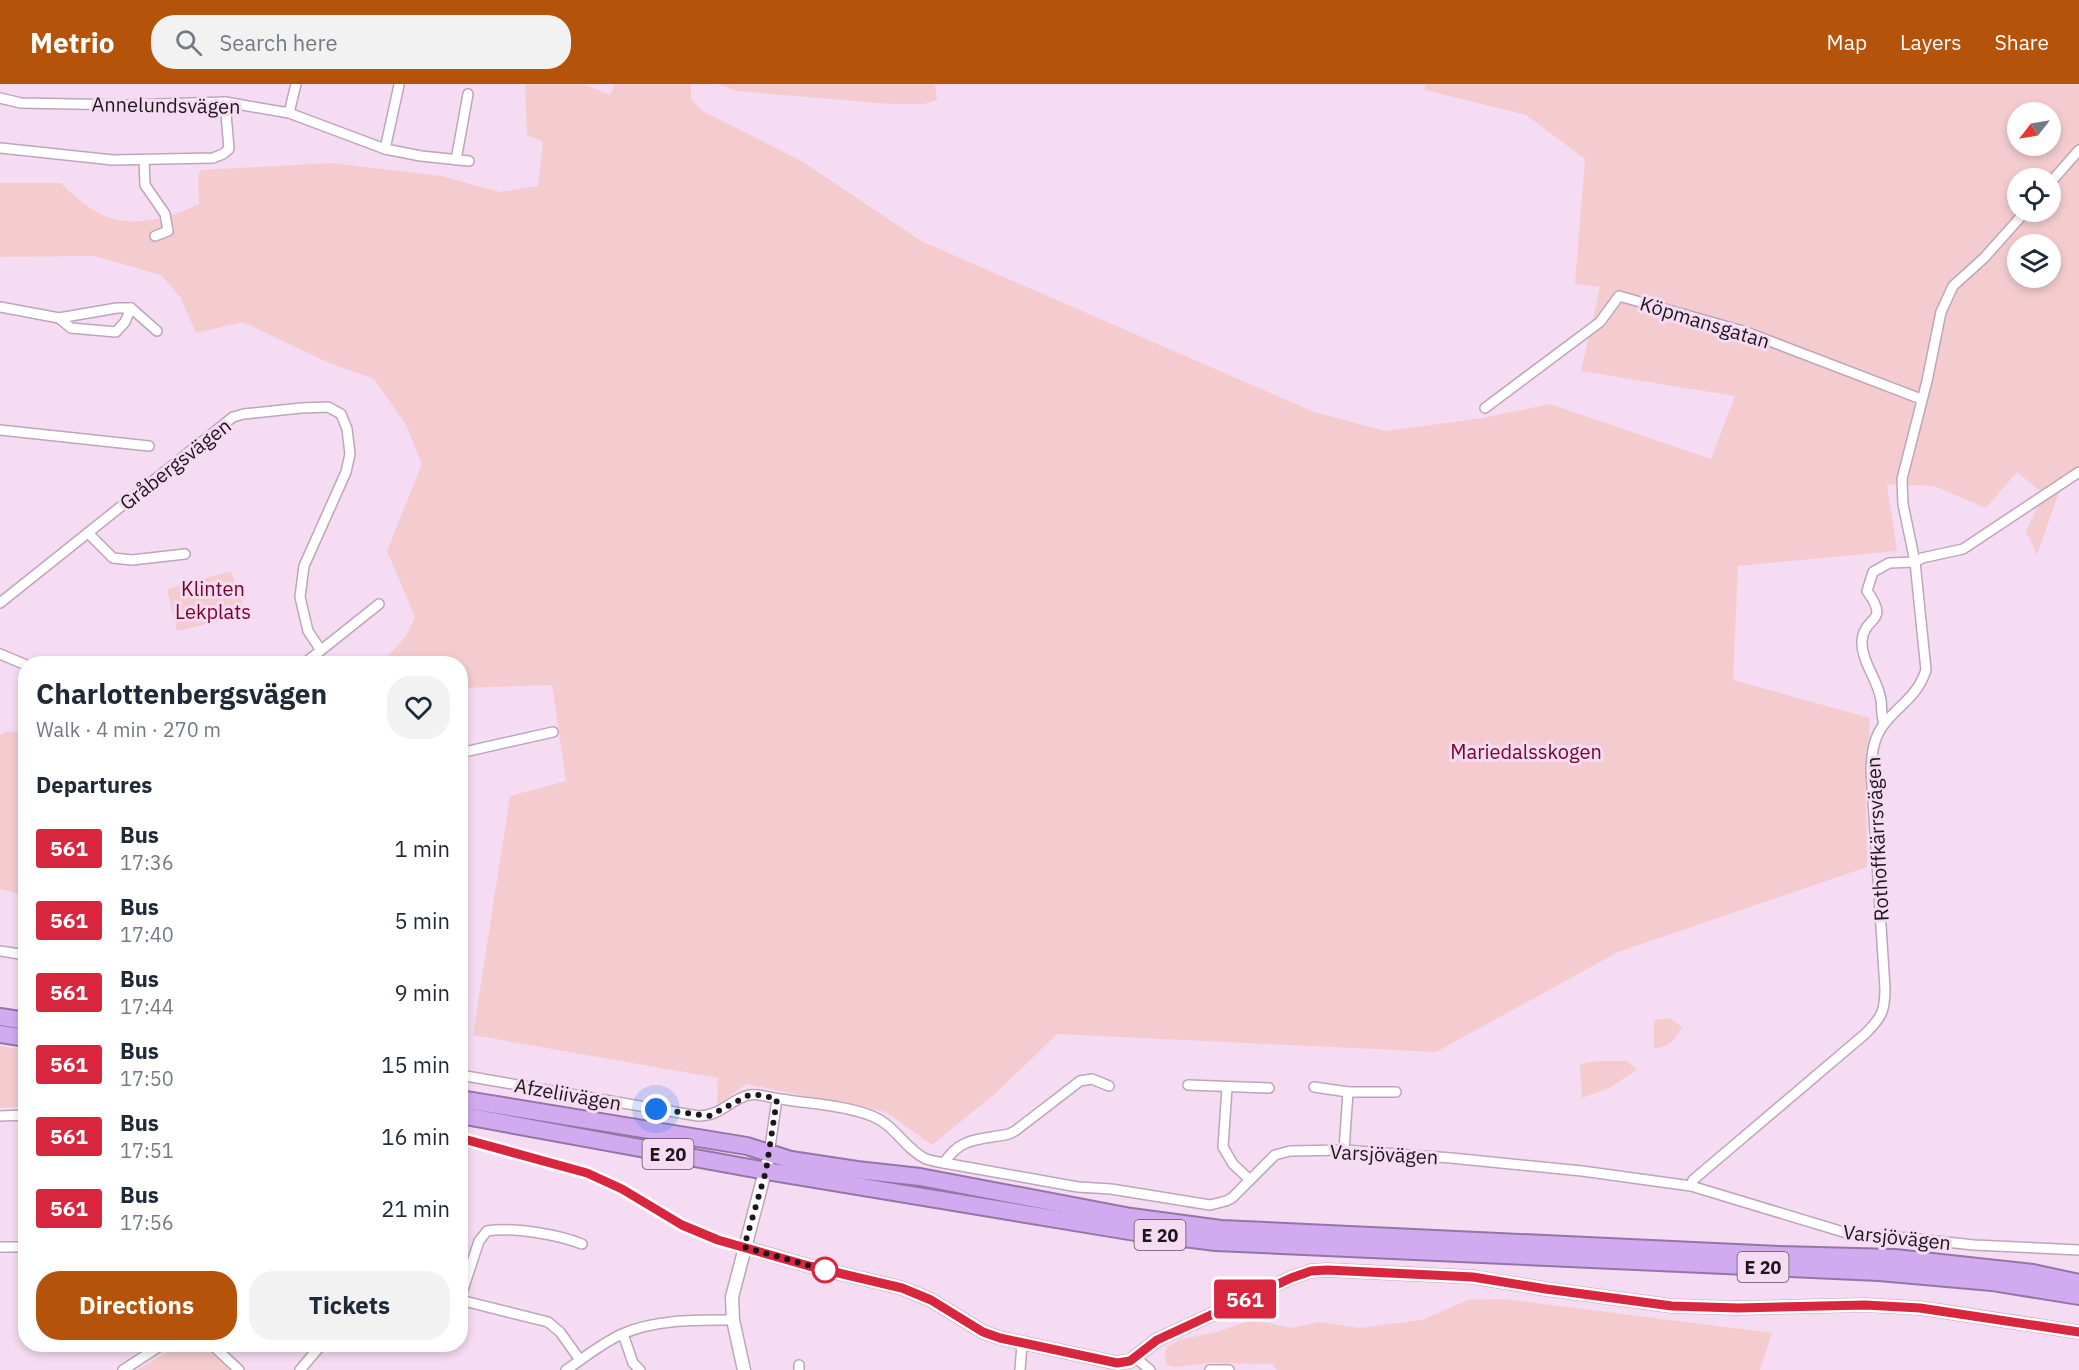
<!DOCTYPE html>
<html lang="en">
<head>
<meta charset="utf-8">
<style>
	body { margin:0; font-family:"IBM Plex Sans",sans-serif; background:#f2f2f3; color:#1f2937; height:100vh; display:flex; flex-direction:column; font-size:22px; white-space:nowrap }
	* { box-sizing:border-box; margin:0 }
	p { font-size:20px; color:#747a83 }
	.icon { flex:none; width:33px; height:33px; fill:none; stroke:currentColor; stroke-width:2; stroke-linecap:round; stroke-linejoin:round }
	.map { position:relative; flex:1; overflow:hidden }
	.sheet { position:absolute; left:18px; top:572px; width:450px; height:696px; display:flex; flex-direction:column; background:#fff; border-radius:24px; box-shadow:0 3px 9px #0003 }
	.sheet>* { flex:none }
	.badge { padding:0 12px; border-radius:4px; font-size:21px; line-height:39px }
	.needle { width:39px; rotate:239deg }
	.tools { position:absolute; left:2007px; top:18px; display:grid; gap:12px }
	.tools a { display:grid; place-items:center; width:54px; height:54px; border-radius:50%; background:#fff; box-shadow:0 3px 9px #0003; font-size:30px }
	.you { position:absolute; width:30px; height:30px; margin:-15px; border:4px solid #fff; border-radius:50%; background:#1a73e8; box-shadow:0 0 0 9px #1a73e833 }
	.map>.badge { position:absolute; translate:-50% -50%; box-shadow:0 0 0 3px #fff }
	h2 { padding:0 18px; font-size:22px; line-height:54px }
	.round { display:grid; place-items:center; flex:none; width:63px; height:63px; border-radius:24px; background:#f2f2f3 }
	.head { display:flex; align-items:center; justify-content:space-between; height:102px; padding:0 18px }
	h1 { font-size:28px; font-weight:800; line-height:45px }
	.cta { display:flex; gap:12px; margin-top:auto; padding:12px 18px }
	.cta a { flex:1; height:69px; border-radius:24px; background:#b45309; color:#fff; font-size:24px; font-weight:800; line-height:69px; text-align:center }
	.cta a+a { background:#f2f2f3; color:#1f2937 }
	ul { padding:0; list-style:none }
	li { display:flex; align-items:center; gap:18px; height:72px; padding:0 18px }
	li div { flex:1 }
	li b { display:block; font-size:22px }
	li em { font-style:normal }
	li .badge { min-width:66px; font-weight:700; text-align:center }
	header { display:flex; align-items:center; gap:36px; box-sizing:border-box; height:84px; padding:0 30px; background:#b45309; color:#fff }
	header strong { font-size:28px }
	nav { display:flex; gap:33px; margin-inline-start:auto; font-size:21px }
	.search { width:420px; height:54px; background:#f2f2f3; display:flex; align-items:center; gap:15px; box-sizing:border-box; padding:0 21px; border-radius:24px; color:#747a83; font-size:22px }
	.map>svg:first-child { display:block }
	.green { fill:#f4cccf; fill-rule:evenodd }
	.lines { fill:none; stroke-linecap:round; stroke-linejoin:round }
	.street-casing { stroke:#bda5ba; stroke-width:12 }
	.secondary-casing { stroke:#bda5ba; stroke-width:15 }
	.highway-casing { stroke:#9376a6; stroke-width:20 }
	.street { stroke:#fff; stroke-width:9 }
	.secondary { stroke:#fff; stroke-width:12 }
	.highway { stroke:#d2aaf0; stroke-width:16 }
	.line-casing { stroke:#fff; stroke-width:14 }
	.line { stroke:#d7263d; stroke-width:9 }
	.walk { stroke:#1e151d; stroke-width:6; stroke-dasharray:0 10.8 }
	.stop-dot { fill:#fff; stroke:#d7263d; stroke-width:3 }
	.labels { text-anchor:middle; dominant-baseline:central; stroke-width:6; stroke-linejoin:round; paint-order:stroke }
	.shield { fill:#f5dcf2; stroke:#5e515d; stroke-width:1.5 }
	.shield-label { font-size:18px; font-weight:bold; fill:#1e151d }
	.street-label { font-size:20px; fill:#1e151d; stroke:#f5dcf2 }
	.park-label { font-size:20px; fill:#780229; stroke:#f5dcf2 }
</style>
</head>
<body>
<header>
<strong>Metrio</strong>
<div class="search"><svg class="icon" aria-label="search" viewBox="0 0 24 24"><circle cx="10" cy="10" r="6"/><path d="M15 15l6 6"/></svg>Search here</div>
<nav><a>Map</a><a>Layers</a><a>Share</a></nav>
</header>
<div class="map">
<svg width="2079" height="1286" viewBox="0 0 2079 1286">
	<rect width="100%" height="100%" fill="#f5dcf2"/>
	<g class="green">
		<path d="M525 0H583L610 11 615 0H691V15L701 26 803 78 921 157 1314 328 1386 347 1483 334 1550 320 1711 375 1735 312 1581 287 1600 203 1575 200 1585 75 1526 31 1425 6V0H2079V394L2059 408 2037 471 2026 447 2044 410 2017 388 1986 424 1934 402 1887 400 1897 467 1738 482 1733 596 1870 634 1866 704 1867 783 1618 868 1436 968 1057 950 996 1009 932 1061 886 1028 746 1000 717 1022 718 994 473 951 510 712 566 697 552 601 461 604 460 579H382L406 552 415 533 387 467 422 380 406 341 374 295 327 278 243 238 196 249 181 214 161 191 94 172 0 173V99H61C72 111 94 129 110 134 138 143 174 133 199 120L198 94 200 86 332 79 441 92 500 108 538 102 543 58 527 51ZM2018 28H2050V62H2018ZM2018 94H2050V128H2018ZM2018 160H2050V194H2018Z"/>
		<path d="M719 0H935L937 16 924 20H891L736 7Z"/>
		<path d="M231 487 246 531 177 547 167 505Z"/>
		<path d="M8 647 25 650V811L0 805V651Z"/>
		<path d="M1670 934 1682 943C1676 956 1669 962 1654 965V936Z"/>
		<path d="M0 962 25 966V1022L0 1024Z"/>
		<path d="M1599 977H1627L1637 986 1609 1004 1582 1014 1580 980Z"/>
		<path d="M1505 1215 1772 1249 1760 1286H1277L1272 1280 1210 1279 1176 1283 1166 1281 1165 1271 1167 1263 1179 1256 1217 1248 1254 1235 1290 1244 1320 1238 1359 1244 1422 1236 1468 1216Z"/>
		<path d="M181 1260H201L230 1286H137Z"/>
	</g>
	<g class="lines">
		<defs>
			<g id="street">
				<path d="M0 14 21 19 125 21 225 18 289 29 385 65 421 72 469 77"/>
				<path d="M289 29 296 0"/>
				<path d="M0 64 113 76 213 74 223 70 229 65 225 18"/>
				<path d="M385 65 399 1"/>
				<path d="M144 76 145 101 165 130 168 147 155 152"/>
				<path d="M456 76 468 10"/>
				<path d="M2050 99 2079 66"/>
				<path d="M0 223 59 234 117 224H131L157 247"/>
				<path d="M59 234 71 244 116 248 125 238 131 224"/>
				<path d="M1485 324 1600 238 1619 212 1746 248 1921 315"/>
				<path d="M0 346 149 362"/>
				<path d="M88 449 113 474 132 476 185 470"/>
				<path d="M0 519 233 333 244 330 301 324 328 323 341 330 347 345 350 370 346 388 304 482 300 513 308 547 320 565"/>
				<path d="M0 570 26 581"/>
				<path d="M305 579 379 520"/>
				<path d="M1884 639C1881 631 1882 624 1881 616 1878 595 1861 578 1862 557 1864 531 1891 540 1867 507L1873 488 1889 479 1915 478 1922 474 1963 465 2079 388"/>
				<path d="M460 669 553 648"/>
				<path d="M0 867 26 871"/>
				<path d="M460 991 698 1032C721 1032 729 1016 749 1011 759 1009 770 1014 781 1015 810 1020 844 1021 872 1032 895 1041 905 1065 926 1075 932 1077 938 1078 944 1079L1078 1103 1111 1105 1210 1121 1226 1117 1232 1114 1275 1071 1290 1067 1344 1066 1451 1074 1582 1087 1691 1102 1850 1150 1908 1154 1974 1161 2079 1166"/>
				<path d="M1188 1001 1269 1004"/>
				<path d="M1314 1003 1348 1008H1396"/>
				<path d="M1227 1004 1223 1063 1233 1080 1250 1096"/>
				<path d="M0 1032 26 1031"/>
				<path d="M460 1054 587 1089 622 1105 682 1141 719 1156 744 1163"/>
				<path d="M1344 1066 1348 1008"/>
				<path d="M769 1070 777 1015"/>
				<path d="M944 1079C961 1052 981 1056 1009 1050L1015 1047 1080 997 1092 995 1109 1002"/>
				<path d="M1691 1102 1693 1096 1865 950C1881 934 1885 928 1885 905L1871 684C1872 668 1874 652 1885 639 1901 619 1917 613 1926 586L1915 478 1903 420 1902 395 1927 297 1941 228 1953 202 1984 174 2025 128"/>
				<path d="M0 1163H26"/>
				<path d="M460 1215 479 1157 487 1147C514 1143 556 1150 582 1160"/>
				<path d="M460 1216 548 1238 560 1248 580 1276"/>
				<path d="M623 1250 633 1279 640 1286"/>
				<path d="M211 1260 239 1286"/>
				<path d="M1136 1274 1150 1286"/>
				<path d="M799 1281V1286"/>
				<path d="M123 1286 163 1260"/>
				<path d="M300 1286 322 1260"/>
				<path d="M566 1286C584 1274 602 1259 622 1250 656 1235 696 1236 733 1236"/>
				<path d="M1020 1286 1022 1260"/>
				<path d="M1210 1286H1229"/>
			</g>
			<g id="secondary">
				<path d="M744 1163 809 1182 902 1204 931 1216 983 1248 1000 1254 1117 1279 1130 1277 1157 1256 1291 1194 1311 1187 1327 1186 1473 1193 1546 1205 1672 1222 1738 1224 1865 1221 1920 1224 2079 1248"/>
				<path d="M744 1286 733 1236 732 1213 767 1080"/>
			</g>
			<g id="highway">
				<path d="M0 933 26 937"/>
				<path d="M0 950 26 954"/>
				<path d="M460 1015 747 1062 791 1076 857 1086 920 1093 1131 1133 1221 1145 1779 1171 1895 1174 2033 1189 2079 1199"/>
				<path d="M460 1031 766 1087 1135 1148 1216 1158 1879 1188 1992 1198 2079 1212"/>
			</g>
		</defs>
		<use href="#street" class="street-casing"/>
		<use href="#secondary" class="secondary-casing"/>
		<use href="#highway" class="highway-casing"/>
		<use href="#street" class="street"/>
		<use href="#secondary" class="secondary"/>
		<use href="#highway" class="highway"/>
	</g>
	<g class="lines">
		<defs>
			<path id="line" d="M460 1054 587 1089 622 1105 682 1141 718 1156 809 1182 902 1204 931 1216 983 1248 1000 1254 1117 1279 1130 1277 1157 1256 1291 1194 1311 1187 1327 1186 1473 1193 1546 1205 1672 1222 1738 1224 1865 1221 1920 1224 2079 1248"/>
		</defs>
		<use href="#line" class="line-casing"/>
		<use href="#line" class="line"/>
		<path class="walk" d="M656 1025 709 1032 749 1011H760L777 1015 766 1087 744 1163 825 1186"/>
	</g>
	<circle class="stop-dot" cx="825" cy="1186" r="12"/>
	<g class="labels">
		<g class="shield">
			<rect x="642.5" y="1055" width="51" height="30" rx="4.5"/>
			<rect x="1134.5" y="1136" width="51" height="30" rx="4.5"/>
			<rect x="1737.5" y="1168" width="51" height="30" rx="4.5"/>
		</g>
		<g class="shield-label">
			<text x="668" y="1070">E 20</text>
			<text x="1160" y="1151">E 20</text>
			<text x="1763" y="1183">E 20</text>
		</g>
		<g class="street-label">
			<text transform="translate(166 21) rotate(1)">Annelundsvägen</text>
			<text transform="translate(1705 238) rotate(17)">Köpmansgatan</text>
			<text transform="translate(175 380) rotate(-38)">Gråbergsvägen</text>
			<text transform="translate(1877 755) rotate(-93)">Rothoffkärrsvägen</text>
			<text transform="translate(568 1010) rotate(10)">Afzeliivägen</text>
			<text transform="translate(1384 1070) rotate(3)">Varsjövägen</text>
			<text transform="translate(1897 1153) rotate(6)">Varsjövägen</text>
		</g>
		<g class="park-label">
			<text x="213" y="504">Klinten<tspan x="213" dy="23">Lekplats</tspan></text>
			<text x="1526" y="667">Mariedalsskogen</text>
		</g>
	</g>
</svg>
<div class="tools">
<a><svg class="needle" viewBox="-14 -14 28 28"><path d="M0-13l5 13h-10z" fill="#e53935"/><path d="M0 13l5-13h-10z" fill="#747a83"/></svg></a>
<a><svg class="icon" aria-label="locate" viewBox="0 0 24 24"><circle cx="12" cy="12" r="6"/><path d="M12 2v4M12 18v4M2 12h4M18 12h4"/></svg></a>
<a><svg class="icon" aria-label="layers" viewBox="0 0 24 24"><path d="M12 4l9 5-9 5-9-5zM3 14l9 5 9-5"/></svg></a>
</div>
<div class="you" style="left:656px;top:1025px"></div>
<b class="badge" style="left:1245px;top:1215px;background:#d7263d;color:#fff">561</b>
<section class="sheet">
<div class="head"><div><h1>Charlottenbergsvägen</h1><p>Walk · 4 min · 270 m</p></div><a class="round"><svg class="icon" aria-label="heart" viewBox="0 0 24 24"><path d="M12 20l-8-8c-3-5 5-10 8-4 3-6 11-1 8 4z"/></svg></a></div>
<h2>Departures</h2>
<ul>
<li><span class="badge" style="background:#d7263d;color:#fff">561</span><div><b>Bus</b><p>17:36</p></div><em>1 min</em></li>
<li><span class="badge" style="background:#d7263d;color:#fff">561</span><div><b>Bus</b><p>17:40</p></div><em>5 min</em></li>
<li><span class="badge" style="background:#d7263d;color:#fff">561</span><div><b>Bus</b><p>17:44</p></div><em>9 min</em></li>
<li><span class="badge" style="background:#d7263d;color:#fff">561</span><div><b>Bus</b><p>17:50</p></div><em>15 min</em></li>
<li><span class="badge" style="background:#d7263d;color:#fff">561</span><div><b>Bus</b><p>17:51</p></div><em>16 min</em></li>
<li><span class="badge" style="background:#d7263d;color:#fff">561</span><div><b>Bus</b><p>17:56</p></div><em>21 min</em></li>
</ul>
<div class="cta"><a>Directions</a><a>Tickets</a></div>
</section>
</div>
</body>
</html>
